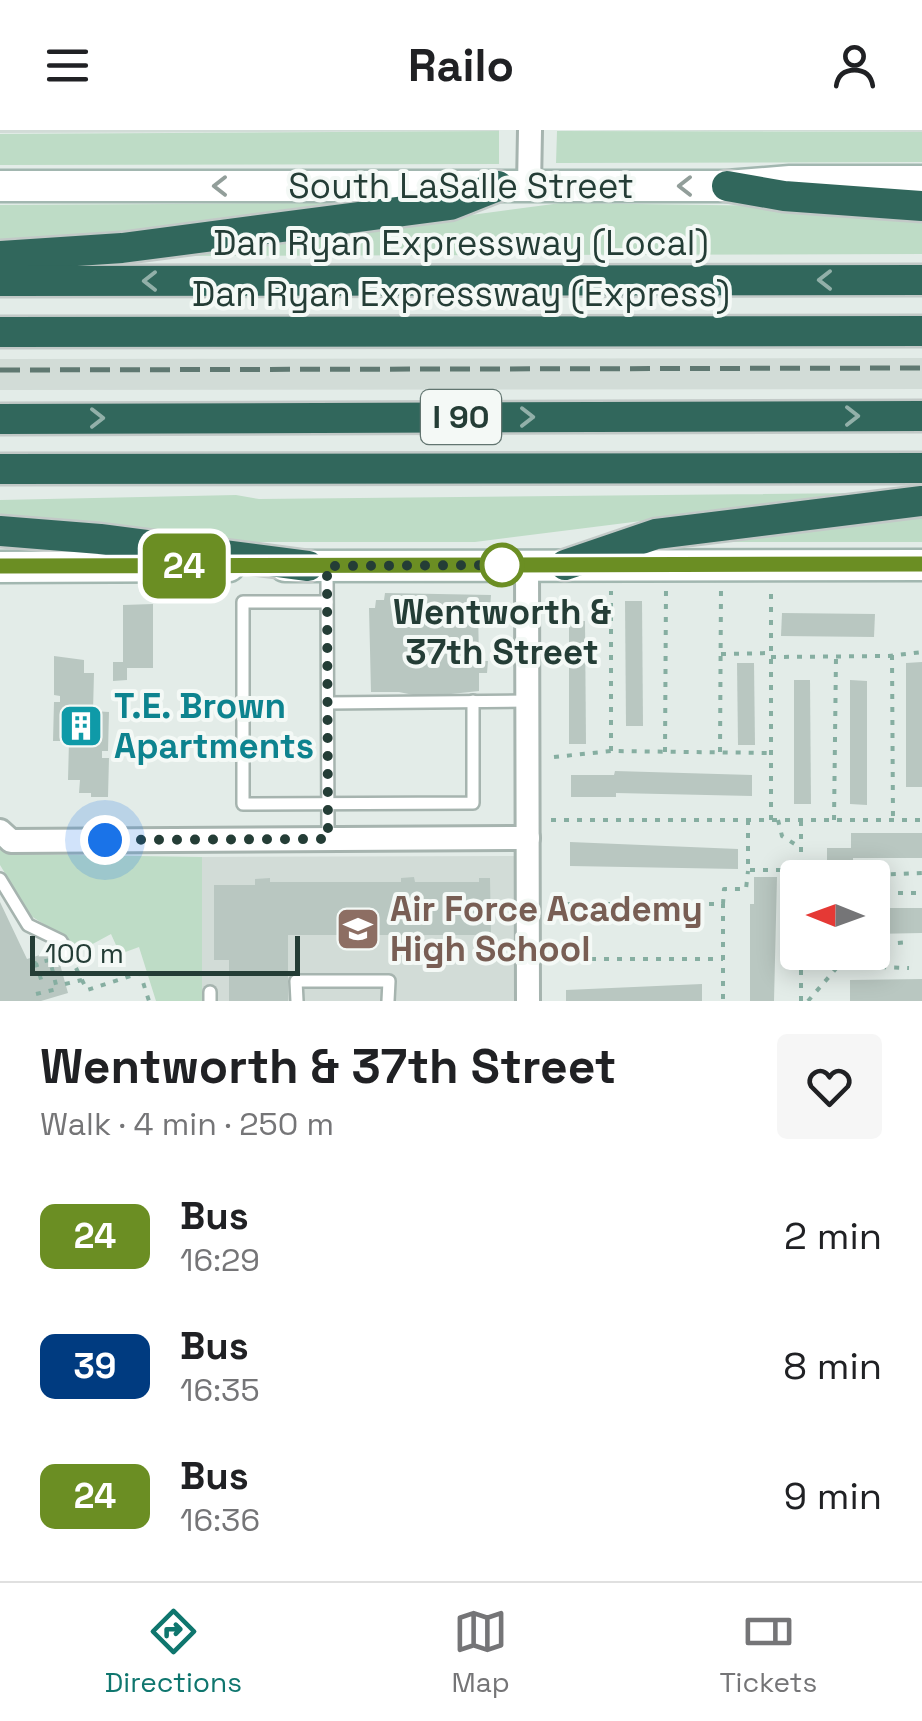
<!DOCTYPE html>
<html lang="en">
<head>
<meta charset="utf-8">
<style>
	body { margin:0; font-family:"Space Grotesk",sans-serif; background:#f6f6f6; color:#202124; height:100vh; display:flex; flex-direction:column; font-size:38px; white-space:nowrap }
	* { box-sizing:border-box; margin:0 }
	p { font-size:32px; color:#757577 }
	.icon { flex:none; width:55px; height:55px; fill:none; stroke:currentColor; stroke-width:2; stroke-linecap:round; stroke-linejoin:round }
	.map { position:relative; height:871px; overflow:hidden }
	.details { display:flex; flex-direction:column; background:#fff; flex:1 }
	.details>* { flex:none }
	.badge { padding:0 20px; border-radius:15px; font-size:35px; line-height:65px }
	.needle { width:65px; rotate:271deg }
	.buttons { position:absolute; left:780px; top:730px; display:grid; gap:20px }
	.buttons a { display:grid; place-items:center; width:110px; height:110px; border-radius:10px; background:#fff; box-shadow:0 5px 25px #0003; font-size:50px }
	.scale { position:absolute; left:30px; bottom:25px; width:270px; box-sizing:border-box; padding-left:10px; border:5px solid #243d36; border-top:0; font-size:28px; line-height:35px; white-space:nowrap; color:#243d36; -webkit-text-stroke:8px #f4f9f6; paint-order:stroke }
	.you { position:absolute; width:50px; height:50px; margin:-25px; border:8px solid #fff; border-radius:50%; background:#1a73e8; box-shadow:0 0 0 15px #1a73e833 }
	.map>.badge { position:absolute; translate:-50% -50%; box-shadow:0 0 0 5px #fff }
	.round { display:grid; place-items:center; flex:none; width:105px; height:105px; border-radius:10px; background:#f6f6f6 }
	.summary { display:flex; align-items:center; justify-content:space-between; height:170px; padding:0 40px }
	h1 { font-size:48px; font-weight:700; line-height:75px }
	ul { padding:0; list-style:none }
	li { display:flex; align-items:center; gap:30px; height:130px; padding:0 40px }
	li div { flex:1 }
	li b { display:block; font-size:38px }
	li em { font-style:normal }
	li .badge { min-width:110px; font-weight:700; text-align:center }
	header { display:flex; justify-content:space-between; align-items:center; height:130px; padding:0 40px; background:#fff; font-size:45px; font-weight:700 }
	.tab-bar { display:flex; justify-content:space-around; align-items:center; height:140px; border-top:2px solid #e0e0e0; background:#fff; font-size:28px; color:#757577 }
	.tab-bar a { display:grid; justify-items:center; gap:5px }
	.tab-bar .current { color:#0f766e }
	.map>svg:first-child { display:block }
	.built { fill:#d2dcd7 }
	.green { fill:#bedcc6 }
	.building { fill:#b9c7c1 }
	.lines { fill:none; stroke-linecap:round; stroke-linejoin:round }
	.service-casing { stroke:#a6b4af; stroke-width:16 }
	.minor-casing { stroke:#a6b4af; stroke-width:28 }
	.secondary-casing { stroke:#a2b7b0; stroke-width:35 }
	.motorway-casing { stroke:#c2c9c7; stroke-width:35 }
	.path { stroke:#86aea1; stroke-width:4; stroke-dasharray:5 8; stroke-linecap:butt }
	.service { stroke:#fff; stroke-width:11 }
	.minor { stroke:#fff; stroke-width:22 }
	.secondary { stroke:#fff; stroke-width:30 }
	.motorway { stroke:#31675c; stroke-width:30 }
	.rail { stroke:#5f7871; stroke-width:5; stroke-dasharray:20 10; stroke-linecap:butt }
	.oneway { stroke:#929e9a }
	.oneway2 { stroke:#92b0a9 }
	.line-casing { stroke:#fff; stroke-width:22 }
	.line { stroke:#6b8e23; stroke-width:15 }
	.walk { stroke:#243d36; stroke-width:10; stroke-dasharray:0 18 }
	.stop-dot { fill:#fff; stroke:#6b8e23; stroke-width:5 }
	.labels { text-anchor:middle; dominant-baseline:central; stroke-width:8; stroke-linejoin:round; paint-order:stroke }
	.shield { fill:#f4f9f6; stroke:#627570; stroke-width:2.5 }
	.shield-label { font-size:32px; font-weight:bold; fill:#243d36 }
	.street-label { font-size:35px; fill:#243d36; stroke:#f4f9f6 }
	.stop-label { font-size:35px; font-weight:bold; fill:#243d36; stroke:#f4f9f6 }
	.culture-label { font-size:35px; font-weight:bold; fill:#0d838f; stroke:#f4f9f6; text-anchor:start }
	.education-label { font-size:35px; font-weight:bold; fill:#785e54; stroke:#f4f9f6; text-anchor:start }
</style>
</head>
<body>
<header><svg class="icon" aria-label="menu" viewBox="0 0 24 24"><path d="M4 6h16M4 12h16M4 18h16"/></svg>Railo<svg class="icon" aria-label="person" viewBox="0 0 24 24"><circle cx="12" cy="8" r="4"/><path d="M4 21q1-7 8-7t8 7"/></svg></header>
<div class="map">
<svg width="922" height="871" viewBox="0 0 922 871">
	<rect width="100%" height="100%" fill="#e3ece8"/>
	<g class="built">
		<path d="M0 0H499V1L0 3Z"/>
		<path d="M557 0H922V2Z"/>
		<path d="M922 228V259L0 260V229Z"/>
		<path d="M514 726V871H202V727Z"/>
	</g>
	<g class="green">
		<path d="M499 1V34L0 35V4Z"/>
		<path d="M557 1 922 2V32L556 33Z"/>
		<path d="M357 73 120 107 0 113V75Z"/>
		<path d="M561 73 780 76 922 89V124L166 126Z"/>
		<path d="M864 363 475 412H251L0 392V370L236 365 259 369Z"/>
		<path d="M922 381V412H691Z"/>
		<path d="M0 720 10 724 202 727V871H156L139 817 120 824 111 804 76 823 67 809 31 786 0 735Z"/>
	</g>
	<g class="building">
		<path d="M385 463 491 465 490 479H478L479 531H488L487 543H479V561L423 567 399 562H371L369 478H375L376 470H384Z"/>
		<path d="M625 471H642L643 596H626Z"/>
		<path d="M153 474V538H127V550L113 551V532H123V475Z"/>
		<path d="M782 483 875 484 874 507 781 506Z"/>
		<path d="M569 491H585L586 614H569Z"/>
		<path d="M54 526 84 530V543H94L93 581 109 582 108 621H102V628H109L108 667H91V663H79L80 650H68L69 611H53L54 572H60V566L54 565Z"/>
		<path d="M922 532V657H906V533Z"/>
		<path d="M737 533H754L755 615H738Z"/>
		<path d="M794 550H810L811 674H794Z"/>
		<path d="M850 550 867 551V675L850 674Z"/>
		<path d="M615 641 752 645V666L616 663V667H571V645H614Z"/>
		<path d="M851 703H922V728H853V748H827V718H851Z"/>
		<path d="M570 712 738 719V739L570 736Z"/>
		<path d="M414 747 415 752H479V748H490L491 805H288V871H229V830H214V755H255V749L270 748V752H401V748Z"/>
		<path d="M754 747H777L774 871H750V774H754Z"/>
		<path d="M0 772 27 829 56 820 68 863 41 871H0Z"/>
		<path d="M872 778H922V803L872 804Z"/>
		<path d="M922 849V871H850V850Z"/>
		<path d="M702 854V871H566V860Z"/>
	</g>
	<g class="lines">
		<defs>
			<g id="service">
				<path d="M327 440 328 709"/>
				<path d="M327 472H243V674L473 673V571"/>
				<path d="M328 573 527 571"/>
				<path d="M0 749 28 795 61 811 70 826"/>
				<path d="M210 862V871"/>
				<path d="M297 871 296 851H389L388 871"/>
			</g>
			<g id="minor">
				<path d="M529 56 530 0"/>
				<path d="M527 435 528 871"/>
				<path d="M0 701 11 711 528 708"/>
			</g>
			<g id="secondary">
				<path d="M0 56H727L790 51H922"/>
				<path d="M285 436 922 435"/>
				<path d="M0 437 229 436"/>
			</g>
			<g id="motorway">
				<path d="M727 56 784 66 922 76"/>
				<path d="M0 126 122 118 450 75 498 56"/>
				<path d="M0 151 922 150"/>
				<path d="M0 202 922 201"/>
				<path d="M0 289 922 286"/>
				<path d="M0 339 922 338"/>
				<path d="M0 401 100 409 308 436"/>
				<path d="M565 435 656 404 922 371"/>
			</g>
		</defs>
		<use href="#service" class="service-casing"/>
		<use href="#minor" class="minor-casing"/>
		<use href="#secondary" class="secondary-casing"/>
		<use href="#motorway" class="motorway-casing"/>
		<g class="path">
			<path d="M721 524 771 523"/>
			<path d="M892 525 893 690"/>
			<path d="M771 527 889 526 922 522"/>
			<path d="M611 621V461"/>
			<path d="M665 622 666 459"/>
			<path d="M720 622 721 459"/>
			<path d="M554 627 611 621 771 623"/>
			<path d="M551 690H922"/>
			<path d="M748 690V740H801"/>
			<path d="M771 690V460"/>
			<path d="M778 690 782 706 801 718"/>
			<path d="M834 690 836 527"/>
			<path d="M801 748V690"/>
			<path d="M867 748 868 745 922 743"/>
			<path d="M872 763H922"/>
			<path d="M553 774H723V871"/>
			<path d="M723 774 724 759H746L748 741"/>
			<path d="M872 815 910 812"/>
			<path d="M801 825 847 826 852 822"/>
			<path d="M847 826 855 836 909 838"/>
			<path d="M552 829H723"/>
			<path d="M76 838 87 860 140 843 149 871"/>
			<path d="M65 854 82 850"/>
			<path d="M36 864 57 859 50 830 36 833 43 856"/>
			<path d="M801 871V822"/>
			<path d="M808 871 847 826 843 822"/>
		</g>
		<use href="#service" class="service"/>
		<use href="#minor" class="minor"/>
		<use href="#secondary" class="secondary"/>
		<use href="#motorway" class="motorway"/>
		<path class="rail" d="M0 240 922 238"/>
	</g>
	<defs><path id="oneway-chevron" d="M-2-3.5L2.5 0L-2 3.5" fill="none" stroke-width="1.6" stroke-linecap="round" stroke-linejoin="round" transform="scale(2.5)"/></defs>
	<g class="oneway">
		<use href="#oneway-chevron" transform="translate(220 56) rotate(-180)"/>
		<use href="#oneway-chevron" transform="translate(685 56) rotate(180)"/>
	</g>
	<g class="oneway2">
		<use href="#oneway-chevron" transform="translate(825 150) rotate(180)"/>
		<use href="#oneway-chevron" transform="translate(150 151) rotate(180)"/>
		<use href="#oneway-chevron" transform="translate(852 286)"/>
		<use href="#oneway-chevron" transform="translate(527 287)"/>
		<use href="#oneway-chevron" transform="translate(97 288)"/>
	</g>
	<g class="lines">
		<defs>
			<path id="line" d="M0 436 922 434"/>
		</defs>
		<use href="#line" class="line-casing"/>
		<use href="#line" class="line"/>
		<path class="walk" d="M105 710 328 709 327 436 505 435H502"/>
	</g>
	<defs>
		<symbol id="building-square" viewBox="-11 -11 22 22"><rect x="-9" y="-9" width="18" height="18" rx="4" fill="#0f9aa8" stroke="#f4f9f6"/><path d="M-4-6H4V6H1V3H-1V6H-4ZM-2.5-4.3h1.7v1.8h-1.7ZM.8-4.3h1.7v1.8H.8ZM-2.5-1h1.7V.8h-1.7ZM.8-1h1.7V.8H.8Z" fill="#fff"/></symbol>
		<symbol id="school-square" viewBox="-11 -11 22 22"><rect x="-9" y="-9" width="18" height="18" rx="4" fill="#8d6e63" stroke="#f4f9f6"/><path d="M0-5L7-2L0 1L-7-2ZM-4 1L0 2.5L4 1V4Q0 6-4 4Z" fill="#fff"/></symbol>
	</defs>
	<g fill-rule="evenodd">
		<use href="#building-square" x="56" y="571" width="50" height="50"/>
		<use href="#school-square" x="333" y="774" width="50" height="50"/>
	</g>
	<circle class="stop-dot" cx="502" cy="435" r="20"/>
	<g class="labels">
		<rect class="shield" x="421" y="260" width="80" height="54" rx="8"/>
		<g class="shield-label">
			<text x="461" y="287">I 90</text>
		</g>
		<g class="street-label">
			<text x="461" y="56">South LaSalle Street</text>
			<text x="461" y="113">Dan Ryan Expressway (Local)</text>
			<text x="461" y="164">Dan Ryan Expressway (Express)</text>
		</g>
		<g class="stop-label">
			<text x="502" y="482">Wentworth &amp;<tspan x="502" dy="40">37th Street</tspan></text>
		</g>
		<g class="culture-label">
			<text x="114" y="576">T.E. Brown<tspan x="114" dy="40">Apartments</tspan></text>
		</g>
		<g class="education-label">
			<text x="390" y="779">Air Force Academy<tspan x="390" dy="40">High School</tspan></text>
		</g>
	</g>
</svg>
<div class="buttons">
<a><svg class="needle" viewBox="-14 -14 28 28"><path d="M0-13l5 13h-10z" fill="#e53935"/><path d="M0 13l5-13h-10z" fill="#757577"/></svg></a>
</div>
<div class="scale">100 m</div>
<div class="you" style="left:105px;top:710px"></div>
<b class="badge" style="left:184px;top:436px;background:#6b8e23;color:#fff">24</b>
</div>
<section class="details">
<div class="summary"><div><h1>Wentworth &amp; 37th Street</h1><p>Walk · 4 min · 250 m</p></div><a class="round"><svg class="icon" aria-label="heart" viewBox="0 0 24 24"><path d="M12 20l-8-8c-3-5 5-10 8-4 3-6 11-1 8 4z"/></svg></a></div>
<ul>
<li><span class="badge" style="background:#6b8e23;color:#fff">24</span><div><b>Bus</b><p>16:29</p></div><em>2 min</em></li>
<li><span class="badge" style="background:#003b80;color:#fff">39</span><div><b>Bus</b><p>16:35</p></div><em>8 min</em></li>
<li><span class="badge" style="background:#6b8e23;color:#fff">24</span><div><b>Bus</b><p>16:36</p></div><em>9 min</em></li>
</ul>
</section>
<nav class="tab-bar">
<a class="current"><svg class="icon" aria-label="directions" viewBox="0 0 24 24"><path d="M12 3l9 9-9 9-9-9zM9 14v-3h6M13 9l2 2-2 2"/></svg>Directions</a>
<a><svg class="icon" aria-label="map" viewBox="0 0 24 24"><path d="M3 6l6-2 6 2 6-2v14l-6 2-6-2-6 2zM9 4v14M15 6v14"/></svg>Map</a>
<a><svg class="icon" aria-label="tickets" viewBox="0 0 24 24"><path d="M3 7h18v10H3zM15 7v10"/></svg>Tickets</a>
</nav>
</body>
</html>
